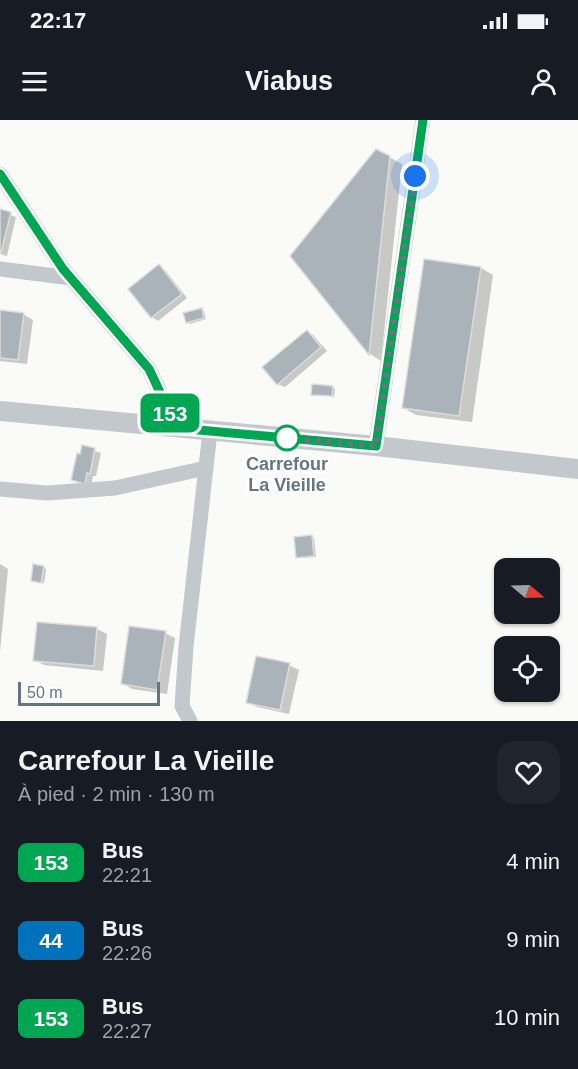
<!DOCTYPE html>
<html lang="fr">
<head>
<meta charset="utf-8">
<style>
	body { margin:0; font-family:Helvetica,sans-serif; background:#20242c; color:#f1f3f6; height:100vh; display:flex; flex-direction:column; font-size:22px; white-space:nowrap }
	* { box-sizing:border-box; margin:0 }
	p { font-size:20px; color:#9ea1a6 }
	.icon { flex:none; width:33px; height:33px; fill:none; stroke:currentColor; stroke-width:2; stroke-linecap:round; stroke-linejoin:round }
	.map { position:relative; height:601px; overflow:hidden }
	.side { display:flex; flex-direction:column; background:#171b24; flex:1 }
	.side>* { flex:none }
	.badge { padding:0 12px; border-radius:9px; font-size:21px; line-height:39px }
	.needle { width:39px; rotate:109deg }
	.controls { position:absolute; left:494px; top:438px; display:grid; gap:12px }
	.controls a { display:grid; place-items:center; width:66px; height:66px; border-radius:12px; background:#171b24; box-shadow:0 2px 4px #0004; font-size:30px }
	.scale { position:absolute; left:18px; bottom:15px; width:142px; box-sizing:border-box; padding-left:6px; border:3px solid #657683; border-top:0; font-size:16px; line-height:21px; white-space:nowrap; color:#657683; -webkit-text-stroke:4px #fff; paint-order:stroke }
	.you { position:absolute; width:30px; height:30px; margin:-15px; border:4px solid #fff; border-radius:50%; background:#1a73e8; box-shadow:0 0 0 9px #1a73e833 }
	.map>.badge { position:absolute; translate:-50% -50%; box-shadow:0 0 0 3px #fff }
	.round { display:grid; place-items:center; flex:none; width:63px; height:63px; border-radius:18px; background:#20242c }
	.summary { display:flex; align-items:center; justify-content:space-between; height:102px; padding:0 18px }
	h1 { font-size:28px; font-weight:800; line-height:45px }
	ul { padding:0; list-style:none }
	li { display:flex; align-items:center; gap:18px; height:78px; padding:0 18px }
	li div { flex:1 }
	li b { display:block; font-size:22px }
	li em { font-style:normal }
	li .badge { min-width:66px; font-weight:700; text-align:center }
	.status { display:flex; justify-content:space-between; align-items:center; height:42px; padding:0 30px; background:#171b24; direction:ltr }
	.status svg { height:16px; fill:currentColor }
	header { display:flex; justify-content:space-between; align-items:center; height:78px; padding:0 18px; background:#171b24; font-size:27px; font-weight:800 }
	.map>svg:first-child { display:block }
	.shadow { fill:#0003 }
	.building { fill:#aab3b9; stroke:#dcdcda; stroke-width:1.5 }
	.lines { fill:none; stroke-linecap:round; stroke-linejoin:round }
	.minor { stroke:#c3c8cc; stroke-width:15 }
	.tertiary { stroke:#c3c8cc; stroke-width:20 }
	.line-casing { stroke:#fff; stroke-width:14 }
	.line { stroke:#00a651; stroke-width:9 }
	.walk { stroke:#657683; stroke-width:6; stroke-dasharray:0 10.8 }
	.stop-dot { fill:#fff; stroke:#00a651; stroke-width:3 }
	.labels { text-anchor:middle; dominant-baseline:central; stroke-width:6; stroke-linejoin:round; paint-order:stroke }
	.stop-label { font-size:18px; font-weight:bold; fill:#657683; stroke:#fff }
</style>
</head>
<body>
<div class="status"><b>22:17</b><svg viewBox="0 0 49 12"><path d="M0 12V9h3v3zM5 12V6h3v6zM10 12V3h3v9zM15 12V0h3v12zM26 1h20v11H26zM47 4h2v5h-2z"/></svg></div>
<header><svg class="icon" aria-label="menu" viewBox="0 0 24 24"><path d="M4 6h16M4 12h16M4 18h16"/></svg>Viabus<svg class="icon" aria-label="person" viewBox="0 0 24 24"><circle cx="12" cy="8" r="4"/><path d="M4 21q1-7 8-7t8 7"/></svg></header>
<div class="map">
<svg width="578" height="601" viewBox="0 0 578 601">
	<rect width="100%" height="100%" fill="#fafaf8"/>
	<g class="shadow">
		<path d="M389 37 402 44 381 241 370 234 292 136Z"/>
		<path d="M0 91 16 97 7 136 0 134Z"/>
		<path d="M159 146 165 150 187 178 158 201 152 197Z"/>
		<path d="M481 148 493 155 472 302 416 295 404 288Z"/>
		<path d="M201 189 204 191 206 199 190 204 187 202Z"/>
		<path d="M0 192 23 194 33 200 27 244 0 241Z"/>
		<path d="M307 211 313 215 327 231 285 267 278 264Z"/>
		<path d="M332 267 335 269 334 277 313 274Z"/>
		<path d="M83 327 101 333 96 356H93L91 366 72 360Z"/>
		<path d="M312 417 314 418 316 437 300 438 297 437Z"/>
		<path d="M0 444 8 449 0 532Z"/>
		<path d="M43 447 46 449 44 463 33 461Z"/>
		<path d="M38 503 97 509 107 514 103 551 44 545 35 540Z"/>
		<path d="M165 513 175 518 167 574 132 569 122 563Z"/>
		<path d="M289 545 299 550 289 594 257 587 248 582Z"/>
	</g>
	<g class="building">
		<path d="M376 29 390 36 369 235 290 136Z"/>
		<path d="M0 89 11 92 1 133H0Z"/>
		<path d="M424 139 481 147 459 296 402 288Z"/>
		<path d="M159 144 182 174 151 198 128 169Z"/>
		<path d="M202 188 204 198 186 203 183 193Z"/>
		<path d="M0 190 24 193 18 240 0 238Z"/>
		<path d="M307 210 321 227 277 265 262 247Z"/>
		<path d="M312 264 333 266 332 276 311 275Z"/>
		<path d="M82 325 95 328 90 354 87 353 85 364 71 360 77 333 80 334Z"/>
		<path d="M312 415 314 436 296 438 294 417Z"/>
		<path d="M33 444 44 446 41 463 31 461Z"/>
		<path d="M37 502 97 507 94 546 33 541Z"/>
		<path d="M129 506 166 511 157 570 121 564Z"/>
		<path d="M256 536 290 543 280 590 246 583Z"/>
	</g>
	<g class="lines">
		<g class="minor">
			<path d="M0 54 63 149 149 249 177 307"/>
			<path d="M0 149 71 158"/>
			<path d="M376 326 423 0"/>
			<path d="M0 369 47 373 115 368 206 348"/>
			<path d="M190 601 182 586 186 527 210 311"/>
		</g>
		<path class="tertiary" d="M0 291 376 326 578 349"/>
	</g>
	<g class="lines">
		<defs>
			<path id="line" d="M0 54 63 149 149 249 177 308 376 326 423 0"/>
		</defs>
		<use href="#line" class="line-casing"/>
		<use href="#line" class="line"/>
		<path class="walk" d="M287 318H281L376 326 415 56"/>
	</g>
	<circle class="stop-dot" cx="287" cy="318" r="12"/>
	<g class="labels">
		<g class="stop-label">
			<text x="287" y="344">Carrefour<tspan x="287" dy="21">La Vieille</tspan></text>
		</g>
	</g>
</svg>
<div class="controls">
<a><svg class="needle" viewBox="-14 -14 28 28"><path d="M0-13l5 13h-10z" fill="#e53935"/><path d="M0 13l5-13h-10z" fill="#9ea1a6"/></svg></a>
<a><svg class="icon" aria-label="locate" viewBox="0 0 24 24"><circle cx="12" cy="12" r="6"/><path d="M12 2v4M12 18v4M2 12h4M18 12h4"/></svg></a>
</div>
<div class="scale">50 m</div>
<div class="you" style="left:415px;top:56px"></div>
<b class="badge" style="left:170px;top:293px;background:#00a651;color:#fff">153</b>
</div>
<section class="side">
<div class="summary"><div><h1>Carrefour La Vieille</h1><p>À pied · 2 min · 130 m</p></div><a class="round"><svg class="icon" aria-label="heart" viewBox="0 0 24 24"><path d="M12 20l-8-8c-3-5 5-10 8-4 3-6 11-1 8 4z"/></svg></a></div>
<ul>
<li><span class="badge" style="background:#00a651;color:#fff">153</span><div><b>Bus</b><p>22:21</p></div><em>4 min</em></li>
<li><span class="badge" style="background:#0072bc;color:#fff">44</span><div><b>Bus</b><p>22:26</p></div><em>9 min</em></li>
<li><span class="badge" style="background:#00a651;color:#fff">153</span><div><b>Bus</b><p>22:27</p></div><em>10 min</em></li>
</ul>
</section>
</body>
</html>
